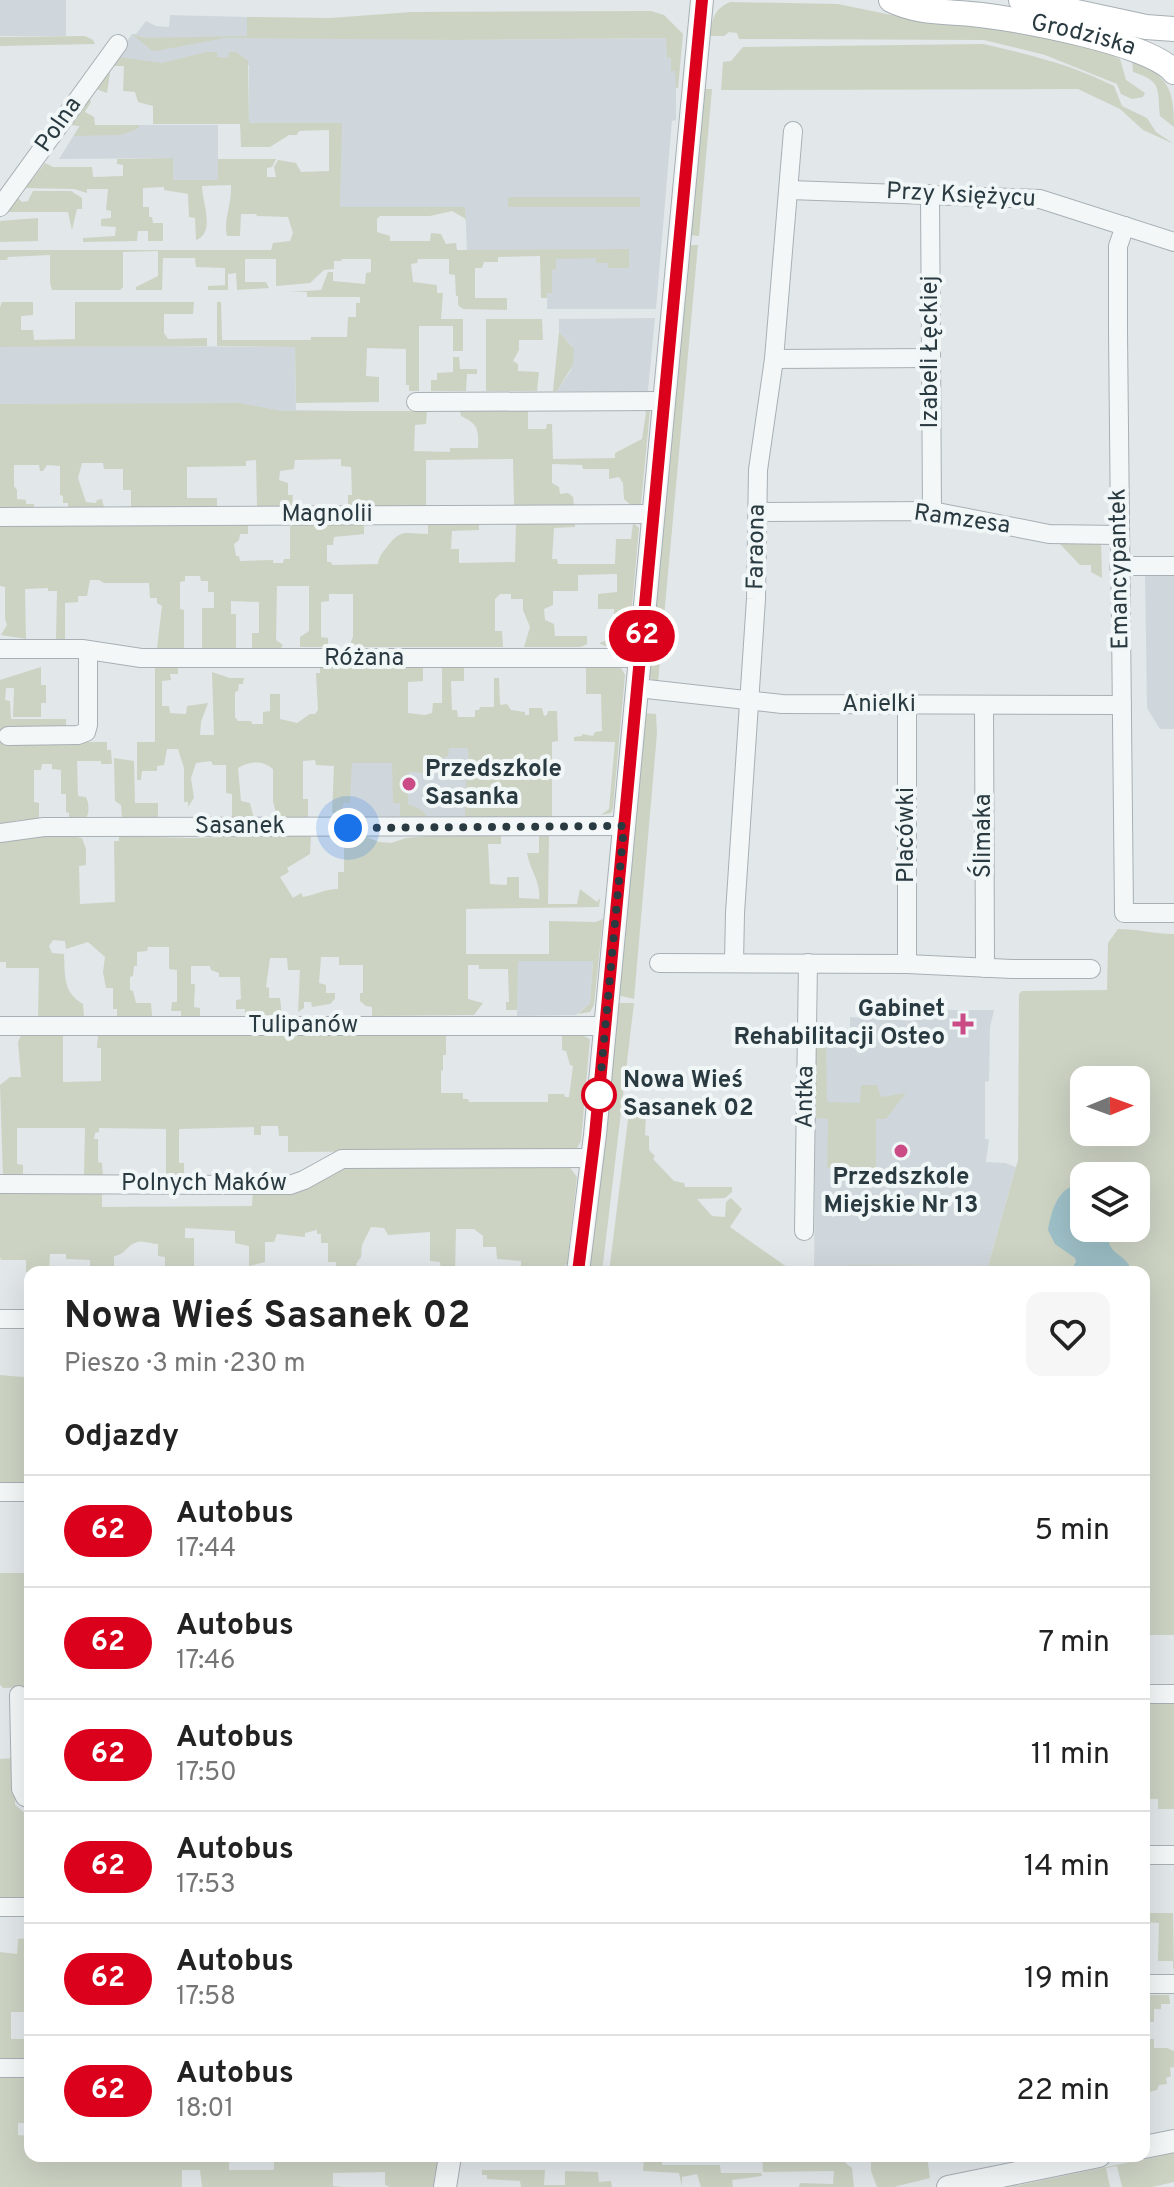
<!DOCTYPE html>
<html lang="pl">
<head>
<meta charset="utf-8">
<style>
	body { margin:0; font-family:Overpass,sans-serif; background:#f6f6f6; color:#222; height:100vh; display:flex; flex-direction:column; font-size:30px; white-space:nowrap }
	* { box-sizing:border-box; margin:0 }
	p { font-size:26px; color:#767676 }
	.icon { flex:none; width:44px; height:44px; fill:none; stroke:currentColor; stroke-width:2; stroke-linecap:round; stroke-linejoin:round }
	.map { position:relative; flex:1; overflow:hidden }
	.sheet { position:absolute; left:24px; top:1266px; width:1126px; height:896px; display:flex; flex-direction:column; background:#fff; border-radius:16px; box-shadow:0 8px 32px #0002 }
	.sheet>* { flex:none }
	.badge { padding:0 16px; border-radius:26px; font-size:28px; line-height:52px }
	.needle { width:52px; rotate:89deg }
	.tools { position:absolute; left:1070px; top:1066px; display:grid; gap:16px }
	.tools a { display:grid; place-items:center; width:80px; height:80px; border-radius:16px; background:#fff; box-shadow:0 8px 32px #0002; font-size:40px }
	.you { position:absolute; width:40px; height:40px; margin:-20px; border:6px solid #fff; border-radius:50%; background:#1a73e8; box-shadow:0 0 0 12px #1a73e833 }
	.map>.badge { position:absolute; translate:-50% -50%; box-shadow:0 0 0 4px #fff }
	h2 { padding:0 40px; font-size:30px; line-height:72px }
	.round { display:grid; place-items:center; flex:none; width:84px; height:84px; border-radius:16px; background:#f6f6f6 }
	.summary { display:flex; align-items:center; justify-content:space-between; height:136px; padding:0 40px }
	h1 { font-size:38px; font-weight:700; line-height:60px }
	ul { padding:0; list-style:none }
	li { display:flex; align-items:center; gap:24px; height:112px; padding:0 40px; border-top:2px solid #e0e0e0 }
	li div { flex:1 }
	li b { display:block; font-size:30px }
	li em { font-style:normal }
	li .badge { min-width:88px; font-weight:700; text-align:center }
	.map>svg:first-child { display:block }
	.built { fill:#d0d7dc }
	.green { fill:#ccd3c3; fill-rule:evenodd }
	.water { fill:#9ec0c8 }
	.lines { fill:none; stroke-linecap:round; stroke-linejoin:round }
	.minor-casing { stroke:#a7b0b4; stroke-width:20 }
	.tertiary-casing { stroke:#a7b0b4; stroke-width:24 }
	.secondary-casing { stroke:#a7b0b4; stroke-width:26 }
	.minor { stroke:#f4f7f8; stroke-width:18 }
	.tertiary { stroke:#f4f7f8; stroke-width:22 }
	.secondary { stroke:#fff; stroke-width:24 }
	.line-casing { stroke:#fff; stroke-width:18 }
	.line { stroke:#db011c; stroke-width:12 }
	.walk { stroke:#2a3a41; stroke-width:8; stroke-dasharray:0 14.4 }
	.poi-dot { fill:#ca4b86; stroke:#f1f6f7; stroke-width:3 }
	.stop-dot { fill:#fff; stroke:#db011c; stroke-width:4 }
	.labels { text-anchor:middle; dominant-baseline:central; stroke-width:8; stroke-linejoin:round; paint-order:stroke }
	.street-label { font-size:24px; fill:#2a3a41; stroke:#f1f6f7 }
	.poi-label { font-size:24px; font-weight:bold; fill:#2a3a41; stroke:#f1f6f7; text-anchor:start }
	.stop-label { font-size:24px; font-weight:bold; fill:#2a3a41; stroke:#f1f6f7; text-anchor:start }
</style>
</head>
<body>
<div class="map">
<svg width="1174" height="2187" viewBox="0 0 1174 2187">
	<rect width="100%" height="100%" fill="#e2e7ea"/>
	<g class="built">
		<rect x="0" y="0" width="66" height="36"/>
		<path d="M170 15 247 17 248 37 456 40 676 38V120L672 121 656 309H547L548 250H467L465 207H340L341 123H249V65L110 66 132 34H136L146 21 156 26 169 27Z"/>
		<path d="M80 125H218V180H173L172 158 59 159Z"/>
		<path d="M655 318 648 391H557L571 370 572 346 559 332V319Z"/>
		<path d="M156 346 295 347 296 410 355 411V459L0 460V347Z"/>
		<path d="M1145 573H1174V729H1160L1147 708Z"/>
		<rect x="343" y="742" width="132" height="76"/>
		<path d="M517 961H593L590 1003 576 1015 517 1016Z"/>
		<path d="M927 1010H994L990 1027 989 1081 985 1082V1139H989L986 1162 1005 1163 1016 1167 988 1266 849 1265 843 1272H814L816 1028 850 1029V1017L914 1021V1015H927Z"/>
	</g>
	<g class="green">
		<path d="M730 2 838 4 911 19 985 24 1115 53V57L1120 59 1126 80 1145 93 1143 97 1132 99 1121 94 1117 84 1045 55 984 40 739 39 737 33 729 32 724 36H710C712 19 714 9 730 2Z"/>
		<path d="M651 11 664 15 683 34 678 88H676L675 71H671V58L667 57 666 38 456 40 225 38 156 51 151 50 132 34 144 38 247 36V17L330 18 412 12Z"/>
		<path d="M85 36 93 40 95 44 0 46V37Z"/>
		<path d="M983 44C1028 54 1073 65 1114 86L1122 106 1147 118 1156 132 1174 144 1143 130 1120 109 1078 89 721 90 723 62 731 61 743 47Z"/>
		<path d="M207 52H217V57L228 58 229 52H236L248 61 249 123H342L340 207H465L466 219 452 211 430 216H380L377 219V232L390 236V241H430L431 233 441 234 446 244 456 243 457 250 629 249V268H608V263H596V258L556 259V269L552 270V293H547V298H541L540 256 498 257V262H484L482 268H475V298H507V310L463 309 458 305V296H456L455 275 449 274V259H418L417 263 411 264 413 282 437 285V293H443L441 319H463V351H453V326H419V391H409V385H406V349L367 348 366 376 379 377V402L296 403 295 347 217 346V302H221L222 340H311V337H347L348 317H356V303H360V297H307V292H288L321 290 328 272H333V281L365 284 366 273 371 272V259H342L341 261H334V269L324 270 310 283 276 286V259H245V282H266L269 288 237 290 236 273 228 274V290H208V286L225 285V268L196 267 195 258H163L162 290H136V287L158 276V251L123 252V287L120 290H52L50 283V255L8 257 7 260H0V250H271L273 243 290 241 293 233 288 217 257 216 256 214H241L240 236H227C223 222 232 204 231 185L202 186C202 202 216 233 196 240L195 218 189 217 188 194 164 190V187L143 188V207H149V217H152L153 223H163V241H148V231H138L137 241 83 242V238L115 236 116 227 101 226V219L111 218V211L106 210 108 189H87V193L74 189 25 188 28 181 32 180 45 163 53 167H92L93 177 123 176V165L117 164V159L173 158V180H218V159H276L272 167 267 168V177H276L274 167 278 160 296 163 301 172 329 171V130L299 131 297 135H289L270 147H241L240 124H153V106L138 102 135 92 123 91 124 66H111L107 93 96 89 114 59 119 57 162 63Z"/>
		<path d="M1132 58C1168 78 1174 87 1174 127L1160 116C1157 88 1163 82 1133 72Z"/>
		<path d="M705 89H712L699 236 688 235Z"/>
		<path d="M90 99 91 102 85 112 94 117 95 125H139V128L121 135 74 136 80 126 69 125Z"/>
		<path d="M33 191H71L82 198V209H77L72 230 68 212H7L18 198 22 202 28 201Z"/>
		<rect x="508" y="197" width="132" height="10"/>
		<path d="M38 218V241L0 242V221Z"/>
		<path d="M687 245H698L658 683 649 677Z"/>
		<path d="M2 302H33V315L21 316V330H33L34 340 75 339V302H194L193 314H164V333L168 339 207 338V346L0 347V307Z"/>
		<path d="M486 319H542L543 340H519V350L513 361 518 364V371L539 372 537 391H486Z"/>
		<path d="M559 332 574 349 573 365 557 391H553Z"/>
		<path d="M453 357H459L460 369H477V374H467L466 391H431V380H437V373L453 372Z"/>
		<path d="M239 403 281 411H427L426 424 415 425 414 451 450 452V448H478C479 429 478 424 461 416L460 411H528V429H546L547 424H552L553 459 615 458V453L642 439 646 412 643 409 650 410 641 504 631 505 624 499 623 483 619 477 609 479V469H583L582 465 552 464V483L559 487 560 494 568 493 573 497 574 506H514L513 459 426 460V506H348V495H352L351 467 341 466V459L295 460 294 469 280 471 279 480 288 483V495H293L292 506 257 507 256 460 246 461V466L187 467V498H217V507H131V490H123V469H104L103 463H82L78 478 86 502 96 503 97 500 102 499 104 507H68V503H63V496L60 495V466L47 465 43 471H40L39 465H14V486L17 490V499L26 500V504H34V508H0V404Z"/>
		<path d="M428 522H479V530L452 531 451 549H459V563L515 562 516 522H575V527L554 528 552 559H557L558 564H615L616 539H631L633 523 639 528 629 640C622 647 608 649 599 643L613 638 614 609H598V594L617 592V574L578 575V591H553V605L544 609 545 620 554 624 555 636H587V644L581 647H524L530 627 523 610V599H511V594H500L495 599V631H502L503 647H349L353 637V594H329V601L321 602V637L328 638V647H300V637L309 631V586H277L276 640 283 645 281 648H252V633H259V602L231 601V614H236V648H202V608H214V592H208V581H201L200 576H185V581L180 582V609L184 610V648H157L162 606 157 603V598H150L149 583H104L99 580H90L87 596H78V602L65 603V639H56L57 591H48V588L25 589 26 639 1 635 7 625 5 619V587L0 586V525L248 523V534H240L239 540 234 544 236 556H239L240 561 273 560V563H283L284 559H290V523H364V534L334 537 333 545H327V562H331L332 565 378 564C379 556 382 553 387 547 401 528 406 534 428 534Z"/>
		<path d="M1101 540 1102 578 1091 572V565H1080L1058 542Z"/>
		<path d="M423 666V681L408 682V713L425 715 432 713 433 703H442V666H464V681H451L452 710H457L458 717H475V710H479L480 707H494V678H499L500 705 507 704 511 710 525 712V715H529V708H542L544 716 547 715 548 711H557L558 741 552 742V817L466 818C461 795 470 771 468 748H449L448 756 439 759 431 774 409 772 408 804C415 808 425 809 427 818H400V803H393L392 763H352L350 803H343V818L341 813H332L334 766 316 765 315 760 303 761V799H308V818H277L273 801V769C262 759 248 762 238 768L241 801 250 803 254 819H232V794L226 793V765H213L211 761 196 763 191 778 194 798 188 807V802H184V768L178 749H167L164 765 157 766V771H142L141 780H137V742H155V667H178V674H170L171 680 162 681V706H169L170 713 186 714 187 706 208 703 201 722 200 735H214L212 672 230 678H244L243 684H239L238 691 235 692V717L238 721H251L252 724H263V712L270 711V694H280V719L297 723 310 714H315L318 710 316 673H320V667Z"/>
		<path d="M586 666H620L625 675 613 808 611 813 601 815 609 809 615 742 574 741V737L582 736V734L593 736 595 732 602 731 601 694H586Z"/>
		<path d="M41 667V685H46V703H41V717H13L14 688H6L5 700 10 701 11 719H66V730L5 742H107V750H111L112 764H101V761H77L78 796 86 797C89 804 90 813 85 819H69V813L66 812V794H61V770L52 769V764H42L41 770H34V802L39 803V819L19 820 0 824V680Z"/>
		<path d="M643 713 656 714 657 733 634 999 617 995Z"/>
		<path d="M114 758 134 761 135 803H158V819H122L121 805 115 801Z"/>
		<path d="M43 833 45 836 57 834 82 838 86 849V865L79 866 80 904 115 902 114 841H119V836L190 838 311 835 310 854 287 868 289 872 280 877 293 898 301 893 303 897C315 895 325 889 338 889V872H344V835H362L379 842 391 843 406 838 439 835 501 834V844H488L490 884 507 885V877H519V898L539 899C541 881 530 871 527 853H539V835H549L548 904H577L580 889 597 902 600 898 599 907 466 909V954H549V921L596 922 603 919 594 1005 590 1012 578 1014 590 1003 593 961H518L517 1010H506V1002H509L508 969H479V965H468V999L483 1003 474 1015 372 1016V1007L366 1006 360 1001V993H363V965H339V957H321L319 983 326 985V993H335V999L330 1004 312 1007 311 1002H304V1008L298 1012 300 970H288L287 958H270L266 987 269 988V998H280L282 1016H245V1009H236V1000L241 999 240 977H219V973L211 970 210 966H191V984H195L194 1007 200 1008V1016H181V1011H171L172 1002H177V970L169 969V947H148L147 951 137 952V966H134L133 976 130 977V990L133 991 136 1003H151L152 1016H117V1009H113V988H106L103 972 105 957 88 942 66 949 65 941 53 940 49 946 52 953 64 954C65 975 63 993 83 1004L84 1016H38L39 968H6V962H0V842Z"/>
		<path d="M1118 929C1138 929 1154 934 1174 934V1635H1144V1272H843L849 1265 988 1266 1018 1160 1019 994 1022 991 1107 990 1108 943ZM1084 1080H1136V1132H1084ZM1084 1176H1136V1228H1084Z"/>
		<path d="M616 1003H634L602 1272H586Z"/>
		<path d="M816 1028H829L826 1046 827 1102 860 1103 861 1085H877L881 1097 906 1093 886 1119H876V1175L866 1169 854 1173 852 1168H827L828 1119 816 1118Z"/>
		<path d="M446 1034V1055H443V1070L441 1071V1093H463V1099H468L469 1102H548V1094H564L565 1097H569L573 1066 570 1065 566 1051 562 1050V1035L584 1036 590 1039 581 1141 576 1150 288 1152V1136H279L278 1126H261V1135H254V1127L179 1129V1163H184V1176H166V1129L99 1128V1132L95 1133 94 1139H98V1162L102 1163 103 1176H84L85 1128H17V1164L23 1165V1177H3L0 1085 10 1077H21L18 1042 21 1035H63V1082L101 1081V1048H97L98 1035Z"/>
		<path d="M629 1112H646L645 1135 649 1136V1150L655 1156 653 1159 674 1181 684 1183 685 1187H732V1192L725 1198 697 1199 712 1216 725 1217 726 1202 731 1198 742 1209 730 1227 794 1272H609Z"/>
		<path d="M568 1165 577 1177 567 1264 557 1272H521V1261L497 1259 496 1247H483V1236L474 1229H456L455 1272H441L440 1262 430 1261V1232L388 1235 384 1228 371 1227 362 1245 361 1257 356 1264 359 1272H336V1262H328V1243H321V1234H317V1230L305 1233V1237L277 1234 274 1242H265V1262L249 1266V1246L235 1243V1231L185 1228V1238H194V1266H197L198 1272H169V1268L165 1267V1257L158 1256V1244C151 1244 144 1240 137 1242 127 1245 125 1255 114 1256V1272H90V1260L66 1259V1254H50L49 1272H26V1260H1L0 1257V1191H102V1207L252 1206 253 1190 340 1167Z"/>
		<path d="M0 1375 22 1377 30 1375V1486H0Z"/>
		<path d="M0 1573H30V1687L3 1688 0 1685Z"/>
		<path d="M1174 1703V1809H1158V1799H1144V1704Z"/>
		<path d="M15 1758V1805L30 1817V1902H11L8 1898H0V1759Z"/>
		<path d="M30 1913V2012H11V2039H26V2058L19 2062H0V1952L17 1954 18 1939 28 1938Z"/>
		<path d="M1144 1913H1173L1174 1968 1173 1969V1961H1158L1159 1923 1144 1922Z"/>
		<path d="M1144 1995H1169L1170 2004H1161V2009H1154V2022H1144V2039H1154V2048H1167L1174 2051V2067L1170 2068 1171 2076 1166 2078 1167 2084 1159 2085 1157 2090 1145 2093Z"/>
		<path d="M0 2074H30V2123H18V2135L30 2136V2156H229V2170H274V2156H367V2162H397V2156H438L433 2187H390L385 2185V2172L333 2173V2186L345 2187H202L200 2170H182V2187H0Z"/>
		<path d="M1174 2153V2182L1152 2187H1122L1117 2166 1106 2168 1110 2187H1010Z"/>
		<path d="M644 2156H662V2165H720L721 2173H761L762 2176 732 2180 733 2187H701L697 2174 682 2177V2187L679 2173 643 2171Z"/>
		<path d="M871 2156H927L930 2178 894 2187H877L871 2171Z"/>
		<path d="M762 2157H838L852 2168 854 2187H799L800 2183 833 2184 834 2171 763 2172Z"/>
		<path d="M482 2170H545L544 2185H565V2171L598 2172 599 2182 611 2181 612 2187H521L520 2181 487 2179V2175H482Z"/>
	</g>
	<path class="water" d="M1076 1185 1084 1186V1228H1109C1104 1258 1125 1249 1132 1272H1070L1076 1262 1075 1258 1055 1244 1048 1230C1051 1213 1057 1189 1076 1185Z"/>
	<g class="lines">
		<defs>
			<g id="minor">
				<path d="M790 190 1040 199 1174 242"/>
				<path d="M930 194 932 511"/>
				<path d="M0 207 118 44"/>
				<path d="M1125 226 1118 246V332L1124 913H1174"/>
				<path d="M774 359 931 358"/>
				<path d="M416 402 664 401"/>
				<path d="M758 512 932 511 1049 534 1118 535"/>
				<path d="M0 517 653 514"/>
				<path d="M1119 566H1174"/>
				<path d="M0 649H82L141 658H640"/>
				<path d="M638 688 782 704 1122 705"/>
				<path d="M984 705 985 968"/>
				<path d="M8 736 78 735 86 732 88 725V650"/>
				<path d="M0 833 44 827 624 826"/>
				<path d="M659 963 907 964 1012 969H1091"/>
				<path d="M734 963 735 913 756 599 758 470 774 359 793 131"/>
				<path d="M907 964V705"/>
				<path d="M0 1026H605"/>
				<path d="M0 1184 290 1185 304 1180 342 1159 593 1158"/>
				<path d="M804 1231 808 963"/>
				<path d="M0 1319H30"/>
				<path d="M0 1492H30"/>
				<path d="M1144 1694H1174"/>
				<path d="M19 1695 21 1789 25 1797 30 1799"/>
				<path d="M1144 1855H1174"/>
				<path d="M0 1907H30"/>
				<path d="M1144 1984H1174"/>
				<path d="M0 2068H30"/>
			</g>
			<g id="tertiary">
				<path d="M578 1272 595 1135 702 0"/>
				<path d="M1144 2147 1174 2141"/>
				<path d="M445 2187 450 2156"/>
				<path d="M948 2187 1099 2156"/>
			</g>
			<g id="secondary">
				<path id="s1" d="M891 0C919 14 950 11 981 15 1021 20 1151 43 1174 72"/>
				<path d="M1021 0 1146 27 1174 29"/>
			</g>
		</defs>
		<use href="#minor" class="minor-casing"/>
		<use href="#tertiary" class="tertiary-casing"/>
		<use href="#secondary" class="secondary-casing"/>
		<use href="#minor" class="minor"/>
		<use href="#tertiary" class="tertiary"/>
		<use href="#secondary" class="secondary"/>
	</g>
	<g class="lines">
		<defs>
			<path id="line" d="M578 1272 595 1135 702 0"/>
		</defs>
		<use href="#line" class="line-casing"/>
		<use href="#line" class="line"/>
		<path class="walk" d="M348 828 624 826 599 1095"/>
	</g>
	<g class="poi-dot">
		<circle cx="409" cy="784" r="8"/>
		<path d="M959 1012h8v8h8v8h-8v8h-8v-8h-8v-8h8z"/>
		<circle cx="901" cy="1151" r="8"/>
	</g>
	<circle class="stop-dot" cx="599" cy="1095" r="16"/>
	<g class="labels">
		<g class="street-label">
			<text stroke="none"><textPath href="#s1" startOffset="196">Grodziska</textPath></text>
			<text transform="translate(59 125) rotate(-55)">Polna</text>
			<text transform="translate(961 196) rotate(3)">Przy Księżycu</text>
			<text transform="translate(931 352) rotate(-90)">Izabeli Łęckiej</text>
			<text x="327" y="515">Magnolii</text>
			<text transform="translate(962 520) rotate(8)">Ramzesa</text>
			<text transform="translate(757 547) rotate(-89)">Faraona</text>
			<text transform="translate(1120 569) rotate(-91)">Emancypantek</text>
			<text x="364" y="659">Różana</text>
			<text x="879" y="705">Anielki</text>
			<text x="240" y="827">Sasanek</text>
			<text transform="translate(907 835) rotate(-90)">Placówki</text>
			<text transform="translate(984 836) rotate(-90)">Ślimaka</text>
			<text x="303" y="1026">Tulipanów</text>
			<text transform="translate(806 1097) rotate(-89)">Antka</text>
			<text x="204" y="1184">Polnych Maków</text>
		</g>
		<g class="poi-label">
			<text x="425" y="770">Przedszkole<tspan x="425" dy="28">Sasanka</tspan></text>
			<text x="945" y="1010" text-anchor="end">Gabinet<tspan x="945" dy="28">Rehabilitacji Osteo</tspan></text>
			<text x="901" y="1178" text-anchor="middle">Przedszkole<tspan x="901" dy="28">Miejskie Nr 13</tspan></text>
		</g>
		<g class="stop-label">
			<text x="623" y="1081">Nowa Wieś<tspan x="623" dy="28">Sasanek 02</tspan></text>
		</g>
	</g>
</svg>
<div class="tools">
<a><svg class="needle" viewBox="-14 -14 28 28"><path d="M0-13l5 13h-10z" fill="#e53935"/><path d="M0 13l5-13h-10z" fill="#767676"/></svg></a>
<a><svg class="icon" aria-label="layers" viewBox="0 0 24 24"><path d="M12 4l9 5-9 5-9-5zM3 14l9 5 9-5"/></svg></a>
</div>
<div class="you" style="left:348px;top:828px"></div>
<b class="badge" style="left:642px;top:636px;background:#db011c;color:#fff">62</b>
<section class="sheet">
<div class="summary"><div><h1>Nowa Wieś Sasanek 02</h1><p>Pieszo · 3 min · 230 m</p></div><a class="round"><svg class="icon" aria-label="heart" viewBox="0 0 24 24"><path d="M12 20l-8-8c-3-5 5-10 8-4 3-6 11-1 8 4z"/></svg></a></div>
<h2>Odjazdy</h2>
<ul>
<li><span class="badge" style="background:#db011c;color:#fff">62</span><div><b>Autobus</b><p>17:44</p></div><em>5 min</em></li>
<li><span class="badge" style="background:#db011c;color:#fff">62</span><div><b>Autobus</b><p>17:46</p></div><em>7 min</em></li>
<li><span class="badge" style="background:#db011c;color:#fff">62</span><div><b>Autobus</b><p>17:50</p></div><em>11 min</em></li>
<li><span class="badge" style="background:#db011c;color:#fff">62</span><div><b>Autobus</b><p>17:53</p></div><em>14 min</em></li>
<li><span class="badge" style="background:#db011c;color:#fff">62</span><div><b>Autobus</b><p>17:58</p></div><em>19 min</em></li>
<li><span class="badge" style="background:#db011c;color:#fff">62</span><div><b>Autobus</b><p>18:01</p></div><em>22 min</em></li>
</ul>
</section>
</div>
</body>
</html>
